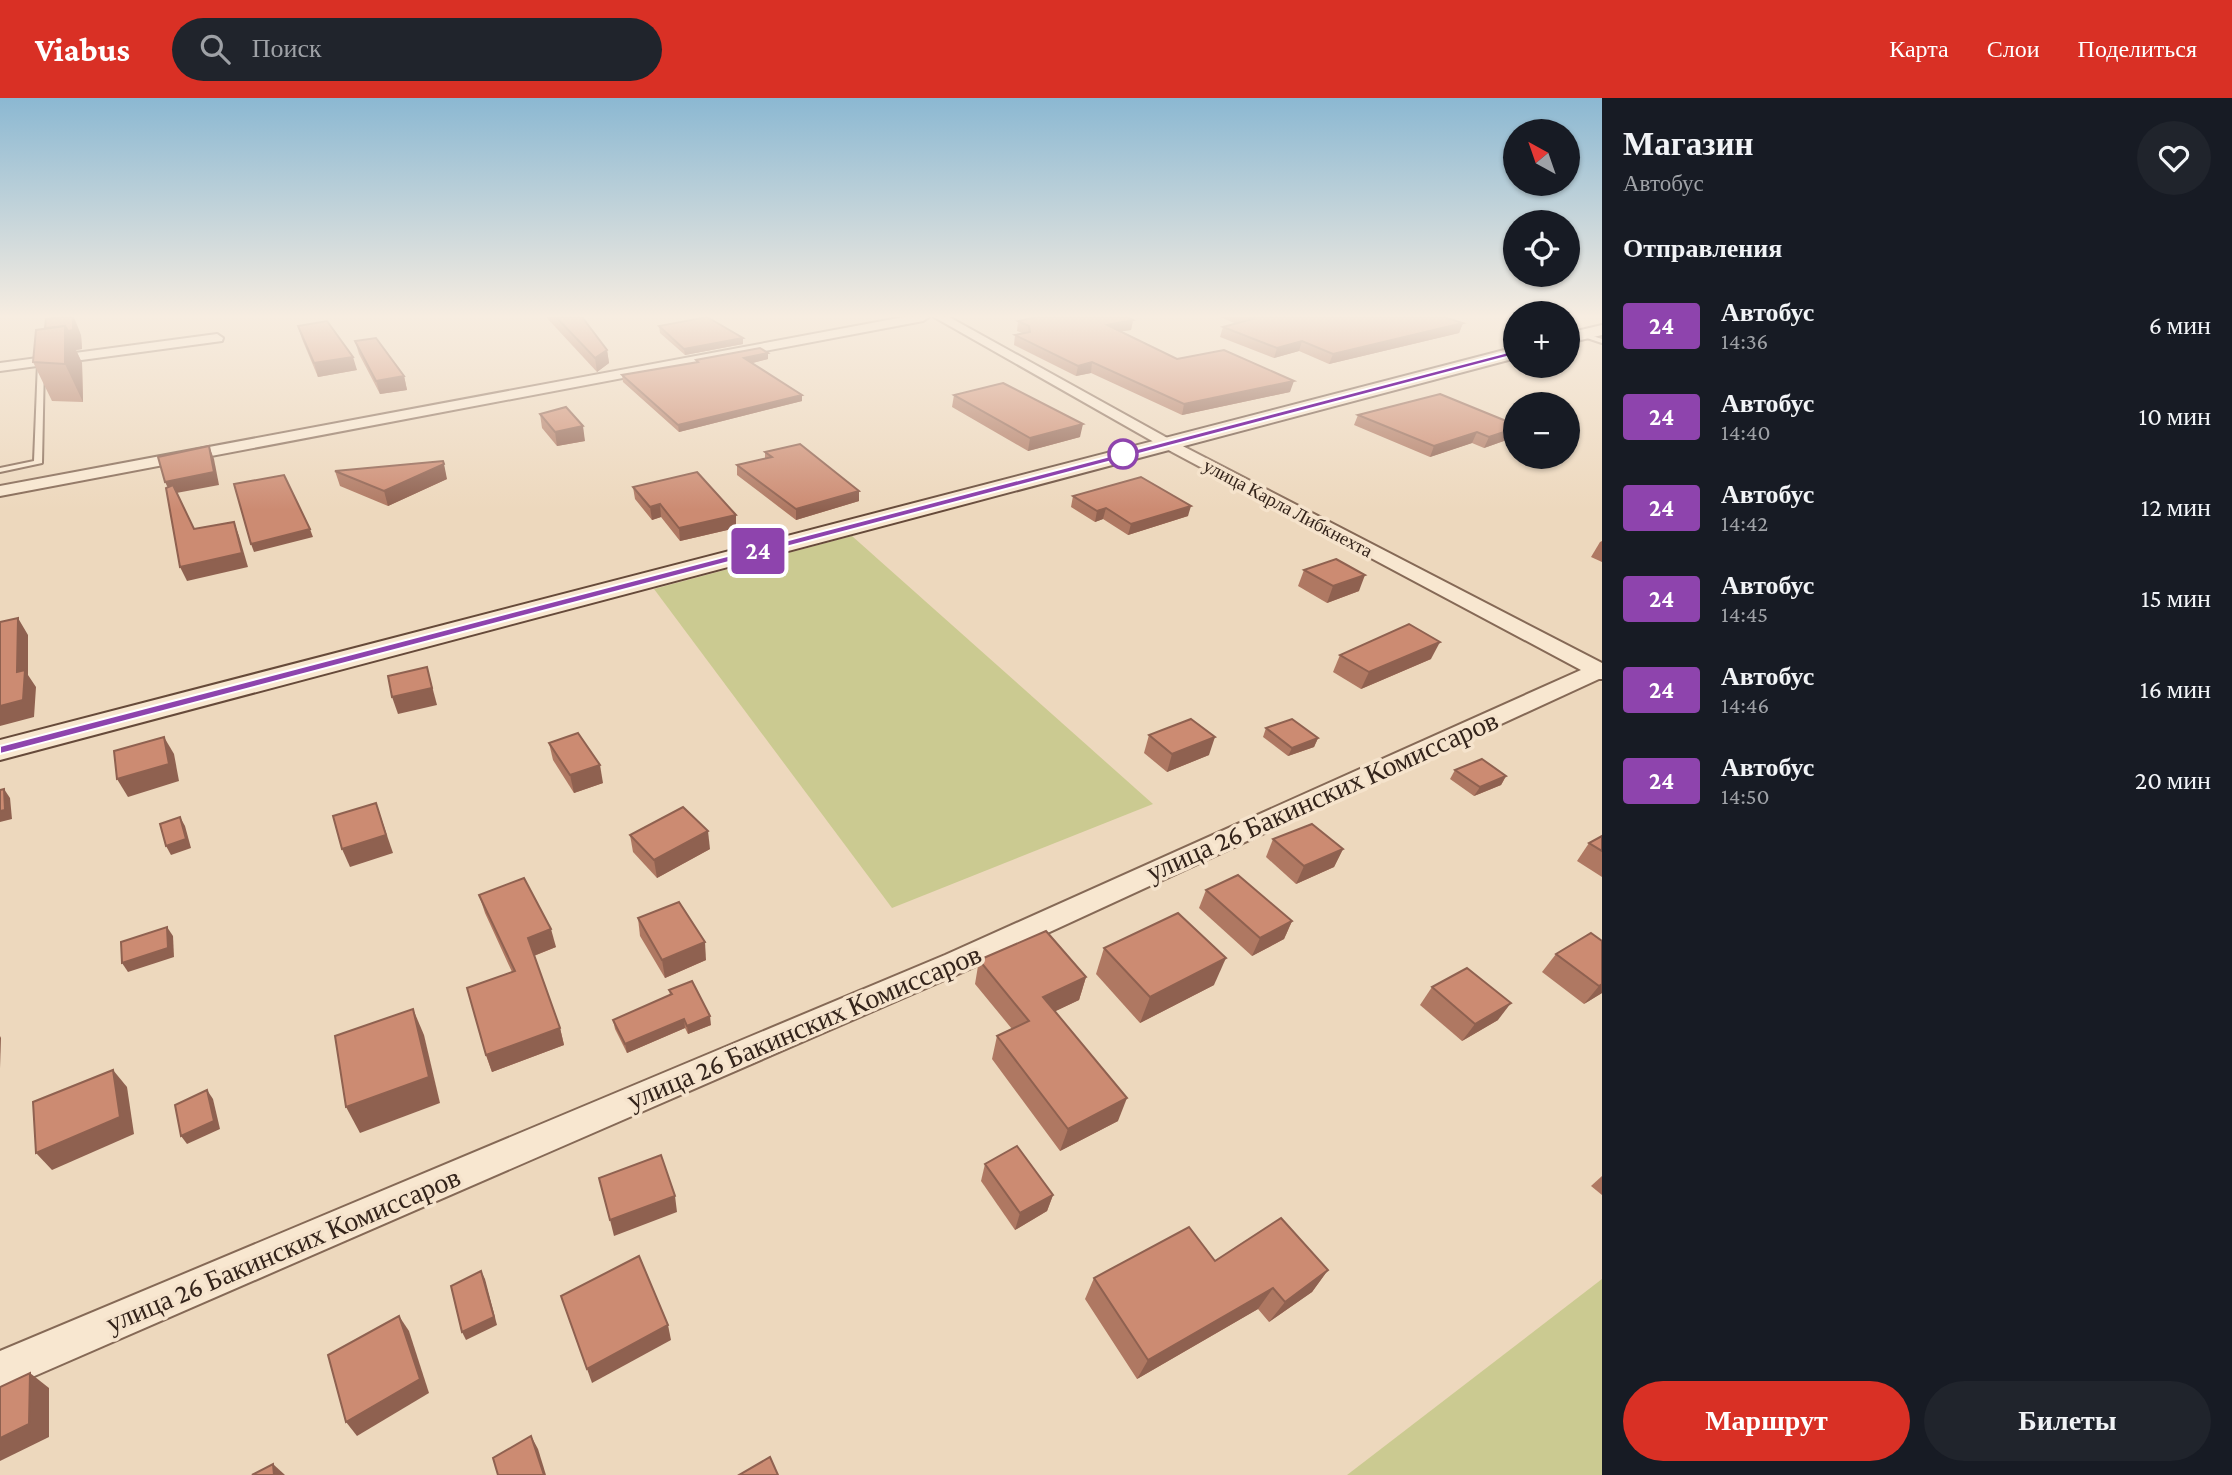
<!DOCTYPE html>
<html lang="ru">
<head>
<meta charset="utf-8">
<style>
	body { margin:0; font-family:"Crimson Pro",serif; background:#20242c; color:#f1f3f6; height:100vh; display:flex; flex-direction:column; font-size:26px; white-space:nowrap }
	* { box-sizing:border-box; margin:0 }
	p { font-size:23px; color:#9ea1a6 }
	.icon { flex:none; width:38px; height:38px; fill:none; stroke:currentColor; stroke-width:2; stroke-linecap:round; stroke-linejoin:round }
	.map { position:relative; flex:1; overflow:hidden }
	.drawer { display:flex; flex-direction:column; background:#171b24; width:630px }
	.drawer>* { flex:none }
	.badge { padding:0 14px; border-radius:5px; font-size:24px; line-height:46px }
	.needle { width:46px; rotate:320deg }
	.controls { position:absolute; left:1503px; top:21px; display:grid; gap:14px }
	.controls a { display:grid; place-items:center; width:77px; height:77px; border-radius:50%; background:#171b24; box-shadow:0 2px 5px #0004; font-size:35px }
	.map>.badge { position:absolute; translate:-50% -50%; box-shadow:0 0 0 4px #fff }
	h2 { padding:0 21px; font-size:26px; line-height:63px }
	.round { display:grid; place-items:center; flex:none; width:74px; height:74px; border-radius:37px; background:#20242c }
	.overview { display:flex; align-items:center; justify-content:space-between; height:119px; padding:0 21px }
	h1 { font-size:33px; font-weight:800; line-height:52px }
	.action { display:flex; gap:14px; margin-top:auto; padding:14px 21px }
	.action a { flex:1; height:80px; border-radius:42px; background:#d93025; color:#fff; font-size:28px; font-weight:800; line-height:80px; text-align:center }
	.action a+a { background:#20242c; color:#f1f3f6 }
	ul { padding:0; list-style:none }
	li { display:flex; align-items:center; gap:21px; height:91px; padding:0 21px }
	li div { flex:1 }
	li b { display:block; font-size:26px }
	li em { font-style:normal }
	li .badge { min-width:77px; font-weight:700; text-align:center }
	header { display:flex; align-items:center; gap:42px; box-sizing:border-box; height:98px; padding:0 35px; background:#d93025; color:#fff }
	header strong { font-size:33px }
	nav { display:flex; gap:38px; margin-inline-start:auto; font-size:24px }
	.search { width:490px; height:63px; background:#20242c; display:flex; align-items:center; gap:18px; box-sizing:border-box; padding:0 24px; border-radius:38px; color:#9ea1a6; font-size:26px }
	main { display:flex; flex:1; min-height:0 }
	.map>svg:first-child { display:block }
	.green { fill:#cbca91 }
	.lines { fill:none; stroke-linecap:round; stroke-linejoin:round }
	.lane-casing { stroke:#856956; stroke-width:4 }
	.street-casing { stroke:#856956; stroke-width:4 }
	.secondary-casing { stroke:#664a3a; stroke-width:4 }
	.lane { fill:#f8e7d0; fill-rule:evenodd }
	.street { fill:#f8e7d0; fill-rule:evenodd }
	.secondary { fill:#f8e7d0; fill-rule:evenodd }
	.wall { fill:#af7862 }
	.shaded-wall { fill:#8f6150 }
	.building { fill:#cc8b72; stroke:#8f6150; stroke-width:2 }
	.line { fill:#8e44ad; stroke:#fff; stroke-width:2 }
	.stop-dot { fill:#fff; stroke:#8e44ad; stroke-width:3.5 }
	.labels { text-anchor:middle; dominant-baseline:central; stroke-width:7; stroke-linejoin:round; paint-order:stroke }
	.far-street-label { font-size:19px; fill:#34241b; stroke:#f5e3cc }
	.near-street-label { font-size:28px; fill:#34241b; stroke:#f5e3cc }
</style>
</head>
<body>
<header>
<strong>Viabus</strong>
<div class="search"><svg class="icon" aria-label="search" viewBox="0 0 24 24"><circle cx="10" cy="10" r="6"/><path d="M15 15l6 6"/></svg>Поиск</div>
<nav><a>Карта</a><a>Слои</a><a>Поделиться</a></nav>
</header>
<main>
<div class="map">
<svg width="1602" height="1377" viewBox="0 0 1602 1377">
	<rect width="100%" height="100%" fill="#edd8bd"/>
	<g class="green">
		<path d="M852 438 1153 706 892 810 654 491Z"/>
		<path d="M1602 1181V1377H1347Z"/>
	</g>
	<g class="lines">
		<defs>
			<g id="lane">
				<path d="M1583 235 1602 241V245L1581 238Z"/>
				<path d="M41 262 44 264 42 365 0 374V370L34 363 38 264Z"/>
			</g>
			<g id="street">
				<path d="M904 219H929L923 223 0 398V388Z"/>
				<path d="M934 219H949L1171 342 1602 565V581H1599L965 873 0 1293V1253L945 857 1581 572 1161 348Z"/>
				<path d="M217 236 223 240 222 243 0 273V265Z"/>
			</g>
			<g id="secondary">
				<path d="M1602 227V237L1568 245V235Z"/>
				<path d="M1516 249V260L0 662V642Z"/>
			</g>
		</defs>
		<use href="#lane" class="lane-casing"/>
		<use href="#street" class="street-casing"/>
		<use href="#secondary" class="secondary-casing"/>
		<use href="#lane" class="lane"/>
		<use href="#street" class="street"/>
		<use href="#secondary" class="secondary"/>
	</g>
	<g class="wall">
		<path d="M546 219H582L607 252 609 265 597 274Z"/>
		<path d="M1220 219H1444L1463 225 1459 235 1329 266 1299 253 1274 260 1220 239 1223 229 1237 226Z"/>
		<path d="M1133 222 1131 232 1121 233 1177 261 1290 294 1182 317 1091 275 1076 278 1014 247 1015 237 1022 235 1017 233 1018 223Z"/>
		<path d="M298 228 357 272 318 279 302 241Z"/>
		<path d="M659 228 743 240V246L685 257 660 235Z"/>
		<path d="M81 237 82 251 76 252 82 265 83 304 52 303 33 264Z"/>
		<path d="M355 243 404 278 407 292 380 296 359 256Z"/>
		<path d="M768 261 752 265 802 303 679 334 623 284 622 277 697 264 696 262Z"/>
		<path d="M954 297 1080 339 1028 353 952 309Z"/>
		<path d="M540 316 585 343 557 348 542 330Z"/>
		<path d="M1358 317 1515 339 1484 350 1472 345 1430 359 1354 327Z"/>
		<path d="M765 354 859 393V403L796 422 737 377V367L765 361Z"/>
		<path d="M335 373 447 381 388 408 340 388Z"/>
		<path d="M633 389 736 430 680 443 661 419 652 422 635 401Z"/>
		<path d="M1073 398 1188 418 1128 437 1103 421 1095 424 1071 409Z"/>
		<path d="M1602 443V464L1591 459 1600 444Z"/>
		<path d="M1304 472 1359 493 1327 505 1298 488Z"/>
		<path d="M1340 557 1431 561 1361 591 1333 574Z"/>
		<path d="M1266 630 1318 640 1314 649 1288 658 1263 639Z"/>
		<path d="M1149 637 1209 657 1167 674 1144 655Z"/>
		<path d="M549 645 603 685 574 695 553 662Z"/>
		<path d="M1455 672 1506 678 1501 687 1474 698 1450 681Z"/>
		<path d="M630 737 710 751 657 780 633 754Z"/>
		<path d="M1602 738V779L1577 763 1589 745Z"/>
		<path d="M1273 741 1343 751 1334 769 1296 786 1266 759Z"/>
		<path d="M1206 792 1292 823 1284 841 1252 858 1199 810Z"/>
		<path d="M479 797 556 849 534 858 560 930 564 947 492 974 486 957 512 874 485 815Z"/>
		<path d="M638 820 706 862 665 880 640 838Z"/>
		<path d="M1602 843V895L1584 906 1542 874 1556 856Z"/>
		<path d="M1104 850 1214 887 1140 925 1096 876Z"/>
		<path d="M979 862 1086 879 1079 902 1055 913 1118 1023 1060 1053 992 961 997 938 1012 931 975 886Z"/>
		<path d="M1432 889 1498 922 1462 943 1420 907Z"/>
		<path d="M669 892 711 927 688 936 685 930 627 955 615 931 613 922 670 897Z"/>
		<path d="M985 1066 1053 1097 1047 1113 1015 1132 981 1083Z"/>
		<path d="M1602 1078V1097L1591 1088Z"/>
		<path d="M1215 1163 1328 1172 1312 1194 1269 1224 1258 1211 1137 1281 1085 1201 1094 1180Z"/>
	</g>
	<g class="shaded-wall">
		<path d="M74 219 81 237 82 251 76 252 82 265 83 304 65 266V228Z"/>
		<path d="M1133 222 1131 232 1105 236 1107 227Z"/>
		<path d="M1463 225 1459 235 1329 266 1333 256Z"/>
		<path d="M743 240V246L685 257 684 251Z"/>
		<path d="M1302 243 1299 253 1274 260 1277 250Z"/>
		<path d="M607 252 609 265 597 274 595 260Z"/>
		<path d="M768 255V261L745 267 744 260Z"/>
		<path d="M353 259 357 272 318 279 314 265Z"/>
		<path d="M1092 264 1091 275 1076 278 1078 268Z"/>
		<path d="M404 278 407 292 380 296 376 283Z"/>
		<path d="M1294 283 1290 294 1182 317 1184 306Z"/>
		<path d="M802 297V303L679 334 678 327Z"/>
		<path d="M1083 326 1080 339 1028 353 1030 340Z"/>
		<path d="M583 328 585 343 557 348 555 334Z"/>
		<path d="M1516 330 1515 339 1484 350 1489 339Z"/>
		<path d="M1477 334 1472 345 1430 359 1434 348Z"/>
		<path d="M209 348 214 361 219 387 171 396 165 384Z"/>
		<path d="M444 366 447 381 388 408 384 393Z"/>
		<path d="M859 393V403L796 422V411Z"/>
		<path d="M660 406 661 419 652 422 650 409Z"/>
		<path d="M1191 408 1188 418 1128 437 1131 426Z"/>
		<path d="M1106 410 1103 421 1095 424 1097 413Z"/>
		<path d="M736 417V430L680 443 679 430Z"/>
		<path d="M234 424 239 438 248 469 187 483 180 469Z"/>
		<path d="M310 431 313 439 254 454 251 446Z"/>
		<path d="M1365 477 1359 493 1327 505 1333 488Z"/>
		<path d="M18 520 28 537V577L36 589 34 619 0 628V608L17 574Z"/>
		<path d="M1440 544 1431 561 1361 591 1369 574Z"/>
		<path d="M427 569 437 607 398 616 392 599Z"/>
		<path d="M164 639 174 656 179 683 128 699 117 681Z"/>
		<path d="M1215 639 1209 657 1167 674 1172 656Z"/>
		<path d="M1318 640 1314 649 1288 658 1292 650Z"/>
		<path d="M600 667 603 685 574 695 570 677Z"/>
		<path d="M1506 678 1501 687 1474 698 1480 689Z"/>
		<path d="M4 691 10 700 12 721 0 724V713Z"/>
		<path d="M376 705 393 755 350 769 342 751Z"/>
		<path d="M180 719 185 728 191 750 171 757 166 748Z"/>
		<path d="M708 733 710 751 657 780 654 762Z"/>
		<path d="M1343 751 1334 769 1296 786 1304 768Z"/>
		<path d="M1292 823 1284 841 1252 858 1260 840Z"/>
		<path d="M167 829 173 838 174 859 128 874 122 865Z"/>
		<path d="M551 831 556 849 533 858 528 840Z"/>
		<path d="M705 844 706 862 665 880 662 862Z"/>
		<path d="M1226 860 1214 887 1140 925 1150 899Z"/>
		<path d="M1086 879 1079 902 1037 922 1043 899Z"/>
		<path d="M1602 886V895L1584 906 1599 888Z"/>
		<path d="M1511 905 1498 922 1462 943 1475 926Z"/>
		<path d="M413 911 424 937 440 1005 360 1035 346 1009Z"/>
		<path d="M710 918 711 927 688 936 687 928Z"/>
		<path d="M684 921 685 930 627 955 625 946Z"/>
		<path d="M560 930 564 947 492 974 486 957Z"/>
		<path d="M0 938 1 940 0 970Z"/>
		<path d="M113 972 127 989 134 1036 52 1072 36 1055Z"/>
		<path d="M207 992 213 1001 220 1031 187 1046 181 1038Z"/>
		<path d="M1127 1000 1118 1023 1060 1053 1068 1031Z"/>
		<path d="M1053 1097 1047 1113 1015 1132 1020 1115Z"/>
		<path d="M675 1098 677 1114 614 1138 610 1122Z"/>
		<path d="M1328 1172 1312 1194 1269 1224 1285 1204Z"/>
		<path d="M481 1173 485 1181 497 1227 466 1242 462 1234Z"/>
		<path d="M1273 1190 1258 1211 1137 1281 1148 1262Z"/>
		<path d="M399 1218 409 1233 429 1295 357 1338 346 1324Z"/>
		<path d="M668 1227 671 1242 592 1285 587 1271Z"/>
		<path d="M30 1275 49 1290V1339L0 1363V1340Z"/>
		<path d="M531 1338 538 1351 546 1377H544Z"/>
		<path d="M273 1366 285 1377H274Z"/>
	</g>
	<g class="building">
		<path d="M62 219H73V232L68 233 65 228 45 230 46 221Z"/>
		<path d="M556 219H582L607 252 595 260Z"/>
		<path d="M707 219 743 240 684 251 659 228Z"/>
		<path d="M1037 219H1127L1133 222 1107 227 1177 261 1224 252 1294 283 1184 306 1092 264 1078 268 1015 237 1030 234 1029 228 1018 223Z"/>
		<path d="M1247 219H1444L1463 225 1333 256 1302 243 1277 250 1223 229 1253 221Z"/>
		<path d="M327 223 353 259 314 265 298 228Z"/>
		<path d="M65 228V266L33 264 36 232Z"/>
		<path d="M376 240 404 278 376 283 355 243Z"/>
		<path d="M760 250 768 255 744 260 802 297 678 327 622 277 698 264 696 262Z"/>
		<path d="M1003 285 1083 326 1030 340 954 297Z"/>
		<path d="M1440 296 1516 327V330L1489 339 1477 334 1434 348 1358 317Z"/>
		<path d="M566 309 583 328 555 334 540 316Z"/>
		<path d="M800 346 859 393 796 411 737 367 772 359 765 354Z"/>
		<path d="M209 348 214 374 165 384 158 359Z"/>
		<path d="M443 363 444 366 384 393 335 373Z"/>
		<path d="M697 374 736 417 679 430 660 406 650 409 633 389Z"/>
		<path d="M284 377 310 431 251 446 234 386Z"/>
		<path d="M1141 379 1191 408 1131 426 1106 410 1097 413 1073 398Z"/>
		<path d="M173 387 194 431 234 424 242 455 180 469 166 390Z"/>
		<path d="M1336 461 1365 477 1333 488 1304 472Z"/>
		<path d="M18 520 17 574 25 572 23 602 0 608V524Z"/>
		<path d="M1409 526 1440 544 1369 574 1340 557Z"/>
		<path d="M427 569 432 590 392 599 388 578Z"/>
		<path d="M1191 621 1215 639 1172 656 1149 637Z"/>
		<path d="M1292 621 1318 640 1292 650 1266 630Z"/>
		<path d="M578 635 600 667 570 677 549 645Z"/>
		<path d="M164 639 169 666 117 681 114 653Z"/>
		<path d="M1482 661 1506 678 1480 689 1455 672Z"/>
		<path d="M4 691 5 712 0 713V692Z"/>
		<path d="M376 705 386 737 342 751 333 718Z"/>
		<path d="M683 709 708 733 654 762 630 737Z"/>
		<path d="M180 719 186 741 166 748 160 726Z"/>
		<path d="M1312 726 1343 751 1304 768 1273 741Z"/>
		<path d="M1602 738V753L1589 745Z"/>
		<path d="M1238 777 1292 823 1260 840 1206 792Z"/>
		<path d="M524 780 551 831 528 840 560 930 486 957 467 890 515 873 479 797Z"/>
		<path d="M679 804 705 844 662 862 638 820Z"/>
		<path d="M1178 815 1226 860 1150 899 1104 850Z"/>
		<path d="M167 829 168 850 122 865 121 844Z"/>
		<path d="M1046 833 1086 879 1043 899 1127 1000 1068 1031 997 938 1029 923 979 862Z"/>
		<path d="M1591 835 1602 843V886L1599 888 1556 856Z"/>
		<path d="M1467 870 1511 905 1475 926 1432 889Z"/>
		<path d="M692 883 710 918 687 928 684 921 625 946 613 922 672 896 669 892Z"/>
		<path d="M413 911 429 979 346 1009 335 938Z"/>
		<path d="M113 972 120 1019 36 1055 33 1004Z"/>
		<path d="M207 992 214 1023 181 1038 175 1007Z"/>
		<path d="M1017 1048 1053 1097 1020 1115 985 1066Z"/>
		<path d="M661 1057 675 1098 610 1122 599 1080Z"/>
		<path d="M1281 1120 1328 1172 1285 1204 1273 1190 1148 1262 1094 1180 1189 1129 1215 1163Z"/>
		<path d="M639 1158 668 1227 587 1271 561 1198Z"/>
		<path d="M481 1173 494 1219 462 1234 451 1188Z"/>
		<path d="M399 1218 420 1281 346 1324 328 1257Z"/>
		<path d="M30 1275 29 1326 0 1340V1289Z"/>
		<path d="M531 1338 544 1377H498L493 1360Z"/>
		<path d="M770 1359 778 1377H739Z"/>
		<path d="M273 1366 274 1377H252Z"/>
	</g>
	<linearGradient id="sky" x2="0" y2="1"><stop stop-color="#8bb8d2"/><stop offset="0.53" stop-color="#f7ede1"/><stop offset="1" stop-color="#f7ede1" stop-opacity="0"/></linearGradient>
	<rect width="1602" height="412" fill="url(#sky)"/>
	<path class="line" d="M1516 252 1518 256 0 656V648Z"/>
	<circle class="stop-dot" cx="1123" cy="356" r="14"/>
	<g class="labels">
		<g class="far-street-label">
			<text transform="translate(1288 410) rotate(28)">улица Карла Либкнехта</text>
		</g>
		<g class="near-street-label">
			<text transform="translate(1322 698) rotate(-24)">улица 26 Бакинских Комиссаров</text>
			<text transform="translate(804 929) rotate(-23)">улица 26 Бакинских Комиссаров</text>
			<text transform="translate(283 1152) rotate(-23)">улица 26 Бакинских Комиссаров</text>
		</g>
	</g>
</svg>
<div class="controls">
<a><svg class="needle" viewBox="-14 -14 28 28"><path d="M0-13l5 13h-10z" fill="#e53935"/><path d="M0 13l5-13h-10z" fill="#9ea1a6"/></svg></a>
<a><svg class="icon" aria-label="locate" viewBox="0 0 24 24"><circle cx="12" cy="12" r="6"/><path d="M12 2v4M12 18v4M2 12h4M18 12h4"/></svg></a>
<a>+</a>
<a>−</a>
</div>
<b class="badge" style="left:758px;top:453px;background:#8e44ad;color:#fff">24</b>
</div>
<section class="drawer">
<div class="overview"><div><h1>Магазин</h1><p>Автобус</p></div><a class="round"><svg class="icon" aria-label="heart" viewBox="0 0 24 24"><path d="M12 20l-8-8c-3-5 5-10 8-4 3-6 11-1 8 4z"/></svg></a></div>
<h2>Отправления</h2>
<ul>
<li><span class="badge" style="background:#8e44ad;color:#fff">24</span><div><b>Автобус</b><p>14:36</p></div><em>6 мин</em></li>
<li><span class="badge" style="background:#8e44ad;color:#fff">24</span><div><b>Автобус</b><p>14:40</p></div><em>10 мин</em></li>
<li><span class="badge" style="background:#8e44ad;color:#fff">24</span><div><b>Автобус</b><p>14:42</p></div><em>12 мин</em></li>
<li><span class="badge" style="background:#8e44ad;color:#fff">24</span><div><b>Автобус</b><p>14:45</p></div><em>15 мин</em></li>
<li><span class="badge" style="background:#8e44ad;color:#fff">24</span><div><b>Автобус</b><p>14:46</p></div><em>16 мин</em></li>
<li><span class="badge" style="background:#8e44ad;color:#fff">24</span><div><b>Автобус</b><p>14:50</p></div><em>20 мин</em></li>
</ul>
<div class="action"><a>Маршрут</a><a>Билеты</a></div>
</section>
</main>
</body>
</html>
